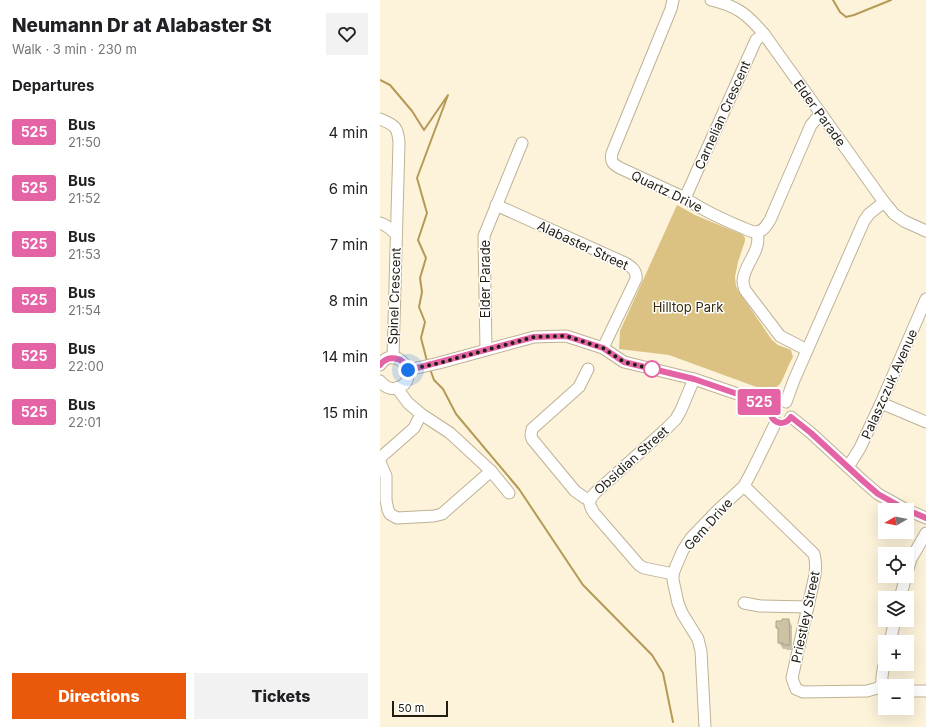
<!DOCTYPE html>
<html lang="en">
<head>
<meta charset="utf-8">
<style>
	body { margin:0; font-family:Inter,sans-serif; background:#f2f2f2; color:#202124; height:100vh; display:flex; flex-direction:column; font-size:15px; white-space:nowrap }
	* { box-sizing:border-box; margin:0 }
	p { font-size:13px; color:#757577 }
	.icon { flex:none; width:22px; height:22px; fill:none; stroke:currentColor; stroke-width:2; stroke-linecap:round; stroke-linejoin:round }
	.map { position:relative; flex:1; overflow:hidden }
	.sheet { display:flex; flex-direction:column; background:#fff; width:380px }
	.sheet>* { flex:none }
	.badge { padding:0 8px; border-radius:3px; font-size:14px; line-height:26px }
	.needle { width:26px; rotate:261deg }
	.tools { position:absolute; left:498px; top:503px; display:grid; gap:8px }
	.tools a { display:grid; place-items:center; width:36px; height:36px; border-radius:0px; background:#fff; box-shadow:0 4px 16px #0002; font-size:20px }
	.scale { position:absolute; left:12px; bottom:10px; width:56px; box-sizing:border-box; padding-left:4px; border:2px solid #221d12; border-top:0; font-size:11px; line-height:14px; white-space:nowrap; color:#221d12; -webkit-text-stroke:3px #fff; paint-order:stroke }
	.you { position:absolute; width:20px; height:20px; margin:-10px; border:3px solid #fff; border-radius:50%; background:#1a73e8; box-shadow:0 0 0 6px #1a73e833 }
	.map>.badge { position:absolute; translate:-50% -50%; box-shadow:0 0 0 2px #fff }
	h2 { padding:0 12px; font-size:15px; line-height:36px }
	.round { display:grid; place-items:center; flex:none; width:42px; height:42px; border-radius:0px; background:#f2f2f2 }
	.overview { display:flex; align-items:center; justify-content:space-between; height:68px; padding:0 12px }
	h1 { font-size:19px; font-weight:800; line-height:30px }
	.primary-button { display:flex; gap:8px; margin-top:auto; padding:8px 12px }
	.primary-button a { flex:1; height:46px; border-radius:0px; background:#ea580c; color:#fff; font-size:16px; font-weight:800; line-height:46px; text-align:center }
	.primary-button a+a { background:#f2f2f2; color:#202124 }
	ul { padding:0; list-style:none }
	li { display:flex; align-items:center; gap:12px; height:56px; padding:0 12px }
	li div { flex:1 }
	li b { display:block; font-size:15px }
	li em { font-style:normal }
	li .badge { min-width:44px; font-weight:700; text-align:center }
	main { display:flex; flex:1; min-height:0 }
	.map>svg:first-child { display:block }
	.green { fill:#dbc283 }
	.shadow { fill:#0003 }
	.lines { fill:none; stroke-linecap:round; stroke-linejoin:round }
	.stream { stroke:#b59a55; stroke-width:2 }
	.building { fill:#cec2a4; stroke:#aca184 }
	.minor-casing { stroke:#beb295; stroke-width:13 }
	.minor { stroke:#fff; stroke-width:11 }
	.line-casing { stroke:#fff; stroke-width:9 }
	.line { stroke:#e463a4; stroke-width:6 }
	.walk { stroke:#221d12; stroke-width:4; stroke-dasharray:0 7.2 }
	.stop-dot { fill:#fff; stroke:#e463a4; stroke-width:2 }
	.labels { text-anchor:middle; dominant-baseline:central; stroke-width:3; stroke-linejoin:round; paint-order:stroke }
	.street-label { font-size:13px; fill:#221d12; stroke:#fff }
	.park-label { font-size:13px; fill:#342908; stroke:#fff }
</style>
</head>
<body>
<main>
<section class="sheet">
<div class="overview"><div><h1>Neumann Dr at Alabaster St</h1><p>Walk · 3 min · 230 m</p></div><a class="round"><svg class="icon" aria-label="heart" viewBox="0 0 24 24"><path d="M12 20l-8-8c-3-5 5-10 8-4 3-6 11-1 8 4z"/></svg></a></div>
<h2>Departures</h2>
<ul>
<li><span class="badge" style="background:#e463a4;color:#fff">525</span><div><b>Bus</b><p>21:50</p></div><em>4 min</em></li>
<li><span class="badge" style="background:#e463a4;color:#fff">525</span><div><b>Bus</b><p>21:52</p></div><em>6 min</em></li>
<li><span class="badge" style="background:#e463a4;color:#fff">525</span><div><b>Bus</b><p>21:53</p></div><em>7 min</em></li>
<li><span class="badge" style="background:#e463a4;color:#fff">525</span><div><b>Bus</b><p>21:54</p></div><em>8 min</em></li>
<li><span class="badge" style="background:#e463a4;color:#fff">525</span><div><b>Bus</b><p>22:00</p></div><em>14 min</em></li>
<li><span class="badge" style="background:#e463a4;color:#fff">525</span><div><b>Bus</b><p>22:01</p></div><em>15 min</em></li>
</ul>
<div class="primary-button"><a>Directions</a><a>Tickets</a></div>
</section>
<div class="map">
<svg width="546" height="727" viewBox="0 0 546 727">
	<rect width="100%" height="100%" fill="#fdf3db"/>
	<path class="green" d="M297 205 315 215 363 235 365 238V241L358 262 355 277 356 286 359 292 392 340 398 345 411 350 413 357C409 363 404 378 400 384 396 388 390 390 385 390L289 355 239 349 240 331Z"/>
	<path class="shadow" d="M409 620 412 626V650H407L406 649H403L399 643V632L397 628V622Z"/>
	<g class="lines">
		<g class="stream">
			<path d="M453 0 460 12 466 17 474 15 511 0"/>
			<path d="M0 80 10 85 32 111 44 130 68 95 37 178 47 213 38 240 46 258 40 278 42 292 39 307 45 322 41 338 47 361"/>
			<path d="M50 369 54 380 63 389 76 414 139 489 203 585 272 655 283 673 293 722"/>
		</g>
	</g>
	<path class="building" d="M402 619H409L410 645H403V643H398V628H396V621H402Z"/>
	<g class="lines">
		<defs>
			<g id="minor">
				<path d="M293 0 291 9 232 153C230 162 233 164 240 168L305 198C322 210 342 219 361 227 366 229 371 232 376 232 383 232 386 226 390 220L431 125 436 119 442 115"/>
				<path d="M331 0C357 6 367 14 384 34L504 202 514 214 524 221 546 231"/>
				<path d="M0 119C15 125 18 127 19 143L13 358"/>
				<path d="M305 198 376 40 384 34"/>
				<path d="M116 205 245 263C252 267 257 271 256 279L223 348"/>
				<path d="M0 223C6 225 11 229 16 234"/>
				<path d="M377 232C382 252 364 263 363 281 363 284 364 287 365 290L400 336 427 350"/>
				<path d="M106 350 104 236 142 143"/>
				<path d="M0 365C17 340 44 382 16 388 9 390 4 386 0 381"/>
				<path d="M208 369 199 387 152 429 151 435 152 439 195 491 205 498 210 500"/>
				<path d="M28 370 59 363 154 337 186 336 223 348 244 362 314 379 375 400 391 407"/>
				<path d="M17 388 28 403 41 414 70 433 111 471 129 493"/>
				<path d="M406 402 414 380 484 221 489 214 504 202"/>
				<path d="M501 403 546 422"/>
				<path d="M411 417 431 433 483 481 498 494 525 509 546 518"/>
				<path d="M0 458 34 428 41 414"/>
				<path d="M0 462 6 476V500L8 510 10 514 17 518 54 516 62 514 111 471"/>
				<path d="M468 467 480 448 501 403 546 299"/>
				<path d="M364 486 434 554C436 561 436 567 435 575L412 678 416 689 423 692 487 691 498 688 502 685"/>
				<path d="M527 572 531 559 546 533"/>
				<path d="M293 574 264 568 259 565 214 513C208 504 208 500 216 492L287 428 296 419 301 410 314 379"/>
				<path d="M520 598 526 576"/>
				<path d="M364 603 380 606 428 607"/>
				<path d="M510 642 515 620"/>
				<path d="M505 661C503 669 501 676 502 685L505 686"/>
				<path d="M527 691H546"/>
				<path d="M325 727 321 651 318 639 302 613 298 603 293 580V574L296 566 303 550 311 538 338 510 364 486 373 469 396 422"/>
			</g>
		</defs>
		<use href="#minor" class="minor-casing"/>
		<use href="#minor" class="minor"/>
	</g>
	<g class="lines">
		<defs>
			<path id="line" d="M0 365C8 354 24 357 28 370L33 369 154 337 186 336 223 348 244 362 314 379 375 400 391 407C387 421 403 429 411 417L431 433 483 481 498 494 525 509 546 518"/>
		</defs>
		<use href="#line" class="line-casing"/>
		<use href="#line" class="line"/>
		<path class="walk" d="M28 370 59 363 154 337 186 336 223 348 244 362 272 369"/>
	</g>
	<circle class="stop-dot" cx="272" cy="369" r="8"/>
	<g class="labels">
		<g class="street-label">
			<text transform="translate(440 113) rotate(54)">Elder Parade</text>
			<text transform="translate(342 115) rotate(-66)">Carnelian Crescent</text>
			<text transform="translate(287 191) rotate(26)">Quartz Drive</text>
			<text transform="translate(203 245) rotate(25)">Alabaster Street</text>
			<text transform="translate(105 279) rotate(-90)">Elder Parade</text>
			<text transform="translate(14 296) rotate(-88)">Spinel Crescent</text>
			<text transform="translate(509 384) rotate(-66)">Palaszczuk Avenue</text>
			<text transform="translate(251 460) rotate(-42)">Obsidian Street</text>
			<text transform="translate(328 524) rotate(-48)">Gem Drive</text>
			<text transform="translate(425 617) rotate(-78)">Priestley Street</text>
		</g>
		<g class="park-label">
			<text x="308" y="307">Hilltop Park</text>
		</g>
	</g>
</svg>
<div class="tools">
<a><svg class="needle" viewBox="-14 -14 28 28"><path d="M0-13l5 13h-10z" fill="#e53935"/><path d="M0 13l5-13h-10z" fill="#757577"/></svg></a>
<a><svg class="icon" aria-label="locate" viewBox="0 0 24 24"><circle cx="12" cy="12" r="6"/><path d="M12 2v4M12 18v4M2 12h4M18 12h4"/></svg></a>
<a><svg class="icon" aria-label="layers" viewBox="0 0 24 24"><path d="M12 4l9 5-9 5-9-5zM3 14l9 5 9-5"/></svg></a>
<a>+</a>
<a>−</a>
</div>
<div class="scale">50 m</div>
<div class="you" style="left:28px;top:370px"></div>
<b class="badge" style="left:379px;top:402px;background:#e463a4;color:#fff">525</b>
</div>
</main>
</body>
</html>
